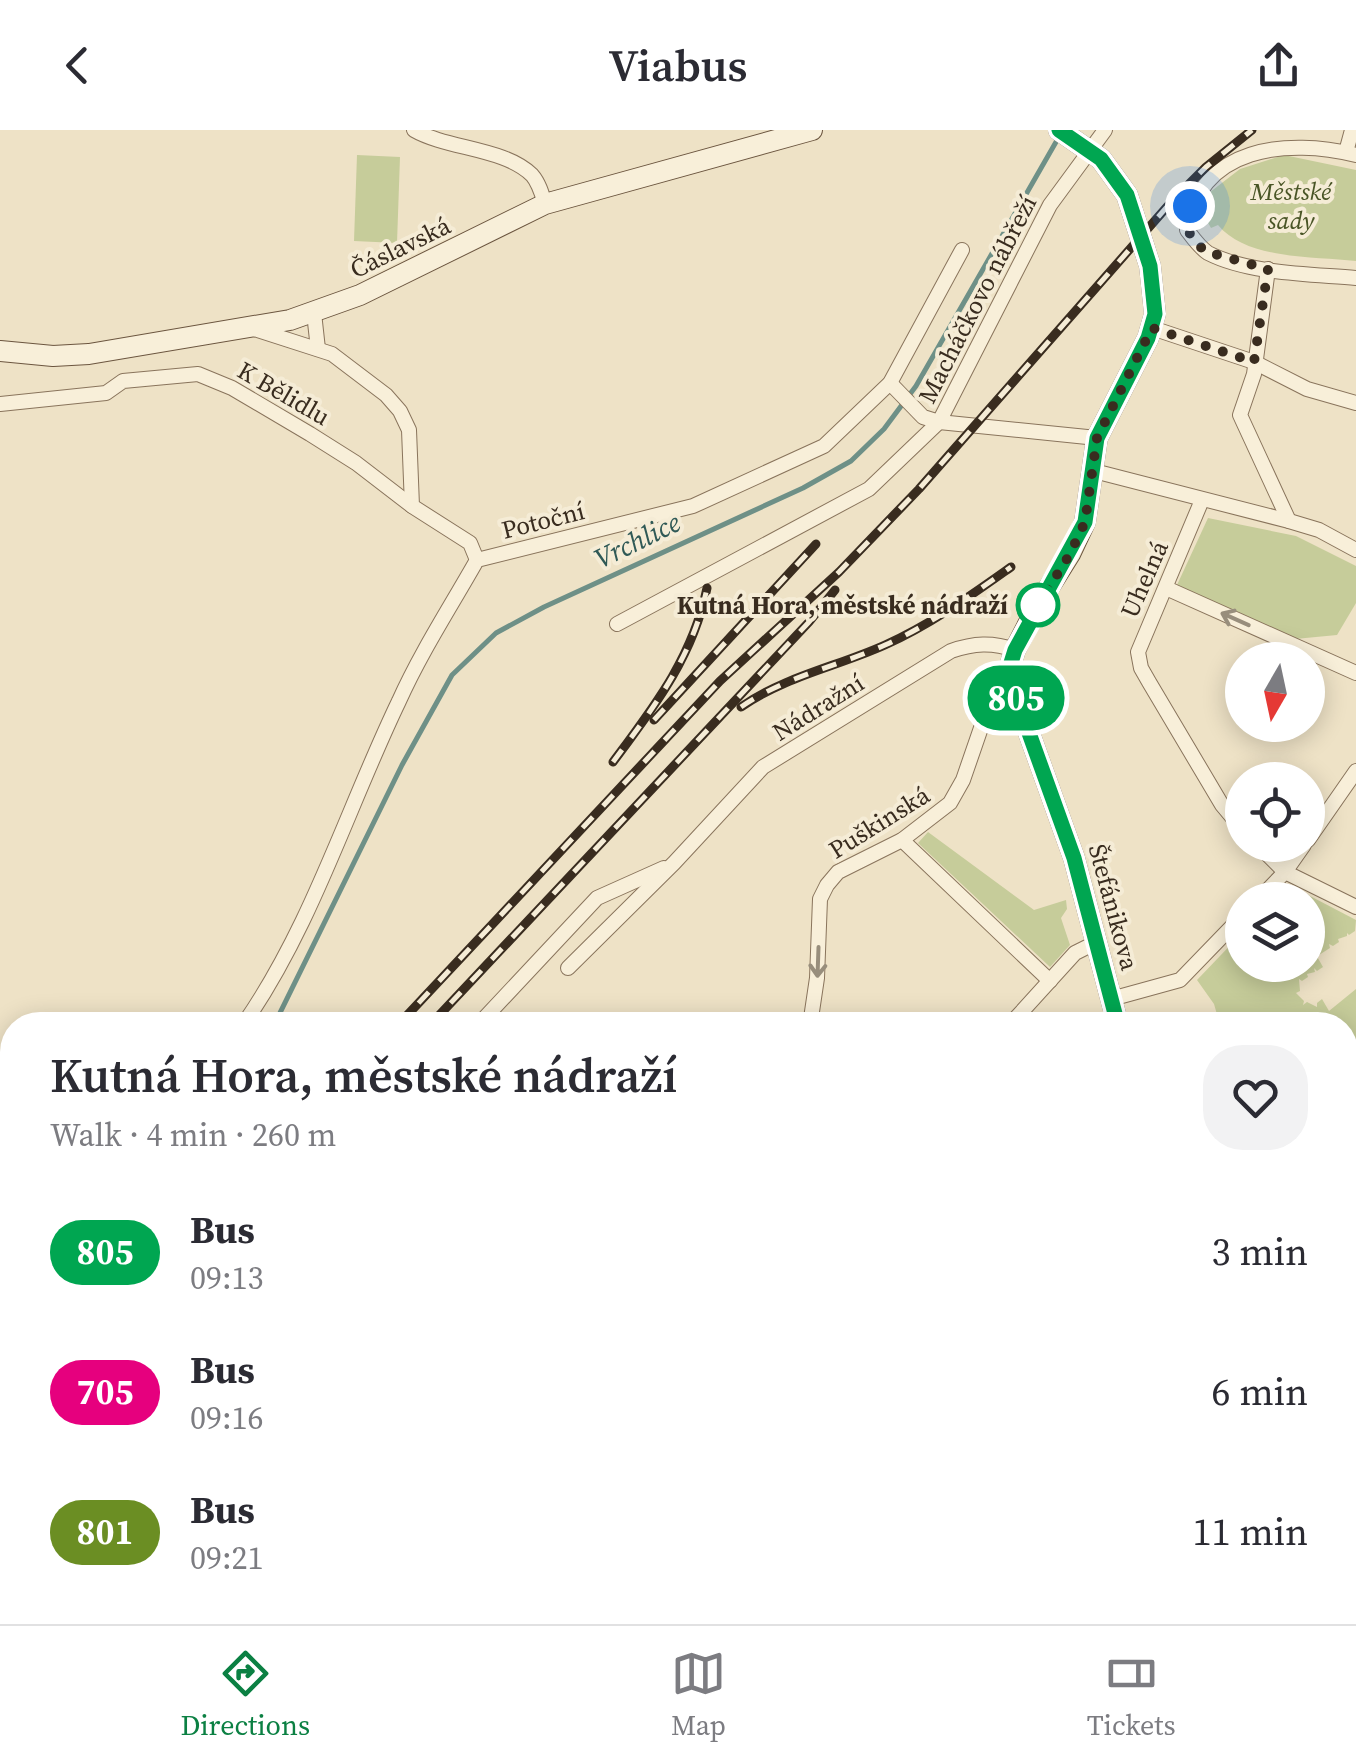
<!DOCTYPE html>
<html lang="en">
<head>
<meta charset="utf-8">
<style>
	body { margin:0; font-family:"Source Serif 4",serif; background:#f2f2f3; color:#2b2b33; height:100vh; display:flex; flex-direction:column; font-size:38px; white-space:nowrap }
	* { box-sizing:border-box; margin:0 }
	p { font-size:32px; color:#7c7c81 }
	.icon { flex:none; width:55px; height:55px; fill:none; stroke:currentColor; stroke-width:2; stroke-linecap:round; stroke-linejoin:round }
	.map { position:relative; flex:1; overflow:hidden }
	.panel { position:absolute; left:0px; top:882px; width:1358px; height:612px; display:flex; flex-direction:column; background:#fff; border-radius:40px 40px 0 0; box-shadow:0 5px 25px #0003 }
	.panel>* { flex:none }
	.badge { padding:0 20px; border-radius:32px; font-size:35px; line-height:65px }
	.needle { width:65px; rotate:189deg }
	.controls { position:absolute; left:1225px; top:512px; display:grid; gap:20px }
	.controls a { display:grid; place-items:center; width:100px; height:100px; border-radius:50%; background:#fff; box-shadow:0 5px 25px #0003; font-size:50px }
	.you { position:absolute; width:50px; height:50px; margin:-25px; border:8px solid #fff; border-radius:50%; background:#1a73e8; box-shadow:0 0 0 15px #1a73e833 }
	.map>.badge { position:absolute; translate:-50% -50%; box-shadow:0 0 0 5px #fff }
	.round { display:grid; place-items:center; flex:none; width:105px; height:105px; border-radius:40px; background:#f2f2f3 }
	.headline { display:flex; align-items:center; justify-content:space-between; height:170px; padding:0 50px }
	h1 { font-size:48px; font-weight:600; line-height:75px }
	ul { padding:0; list-style:none }
	li { display:flex; align-items:center; gap:30px; height:140px; padding:0 50px }
	li div { flex:1 }
	li b { display:block; font-size:38px }
	li em { font-style:normal }
	li .badge { min-width:110px; font-weight:700; text-align:center }
	header { display:flex; justify-content:space-between; align-items:center; height:130px; padding:0 50px; background:#fff; font-size:45px; font-weight:600 }
	.tabs { display:flex; justify-content:space-around; align-items:center; height:140px; border-top:2px solid #e1e1e2; background:#fff; font-size:28px; color:#7c7c81 }
	.tabs a { display:grid; justify-items:center; gap:5px }
	.tabs .active { color:#0b8043 }
	.map>svg:first-child { display:block }
	.green { fill:#c6cc9a }
	.lines { fill:none; stroke-linecap:round; stroke-linejoin:round }
	.stream { stroke:#6e9087; stroke-width:5 }
	.street-casing { stroke:#89745c; stroke-width:16 }
	.secondary-casing { stroke:#6b553f; stroke-width:22 }
	.primary-casing { stroke:#574230; stroke-width:25 }
	.street { stroke:#f8efd9; stroke-width:14 }
	.secondary { stroke:#f8efd9; stroke-width:20 }
	.primary { stroke:#f0d79f; stroke-width:22 }
	.rail-casing { stroke:#392c1f; stroke-width:9 }
	.rail { stroke:#f5ecd6; stroke-width:5; stroke-dasharray:15; stroke-linecap:butt }
	.oneway { stroke:#988e7c }
	.line-casing { stroke:#fff; stroke-width:22 }
	.line { stroke:#00a651; stroke-width:15 }
	.walk { stroke:#392c1f; stroke-width:10; stroke-dasharray:0 18 }
	.stop-dot { fill:#fff; stroke:#00a651; stroke-width:5 }
	.labels { text-anchor:middle; dominant-baseline:central; stroke-width:8; stroke-linejoin:round; paint-order:stroke }
	.park-label { font-size:25px; font-style:italic; fill:#495526; stroke:#f5ecd6 }
	.street-label { font-size:25px; fill:#392c1f; stroke:#f5ecd6 }
	.stop-label { font-size:25px; font-weight:bold; fill:#392c1f; stroke:#f5ecd6; text-anchor:end }
	.water-label { font-size:28px; font-style:italic; fill:#2f5956; stroke:#f5ecd6 }
</style>
</head>
<body>
<header><svg class="icon" aria-label="back" viewBox="0 0 24 24"><path d="M15 5l-7 7 7 7"/></svg>Viabus<svg class="icon" aria-label="share" viewBox="0 0 24 24"><path d="M12 15V3M7 8l5-5 5 5M5 13v7h14v-7"/></svg></header>
<div class="map">
<svg width="1356" height="1494" viewBox="0 0 1356 1494">
	<rect width="100%" height="100%" fill="#eee2c6"/>
	<g class="green">
		<path d="M357 25 400 27 397 113 354 111Z"/>
		<path d="M1284 25 1356 40V131C1313 126 1247 130 1218 95L1211 98 1202 82 1205 66 1240 39Z"/>
		<path d="M1208 388 1296 406 1356 436V473L1337 505 1295 509 1177 455Z"/>
		<path d="M928 702 1034 780 1066 770 1067 779 1061 788 1070 815 1050 837 918 713Z"/>
		<path d="M1289 755 1356 790 1355 801 1349 805 1347 803V806L1338 809 1339 812 1333 816 1329 814 1330 818 1319 825 1315 823 1323 837 1317 841 1314 838 1315 842 1307 844 1308 847 1302 851 1299 849 1300 861 1296 863 1304 871 1303 875 1307 872 1317 877V873L1322 869 1329 881 1356 859V956L1345 963V895H1220L1214 874 1197 850 1242 803V835H1308V770H1274Z"/>
	</g>
	<g class="lines">
		<g class="stream">
			<path d="M274 895 402 635 452 545 496 503 544 477 803 358 851 331 884 299 916 256 1060 5"/>
			<path d="M0 1185 12 1176"/>
		</g>
		<defs>
			<g id="street">
				<path d="M414 0C447 19 505 18 532 45 539 53 542 64 545 74"/>
				<path d="M1346 22 1352 0"/>
				<path d="M1356 25C1288 8 1199 16 1187 100 1193 108 1200 118 1208 123 1249 144 1311 144 1356 148"/>
				<path d="M1268 139 1254 244 1240 285 1289 391"/>
				<path d="M314 183 318 219"/>
				<path d="M251 198 332 224 386 265 400 281 409 300 412 376 470 413 477 430"/>
				<path d="M1152 198 1254 232 1307 259 1356 273"/>
				<path d="M890 253 923 287 939 292 1097 308"/>
				<path d="M0 274 106 263 123 251 198 244 232 258 310 304 356 333 412 376"/>
				<path d="M1094 341 1289 391 1319 400 1356 420"/>
				<path d="M1202 370 1138 522 1141 538 1149 552 1222 675 1242 699"/>
				<path d="M1166 458 1356 543"/>
				<path d="M617 494 869 359 939 292 1050 75 1105 0"/>
				<path d="M902 710 1050 851"/>
				<path d="M1308 710 1356 641"/>
				<path d="M1258 715 1285 742 1356 777"/>
				<path d="M1258 770 1285 742 1304 715"/>
				<path d="M568 838 674 733 763 637 951 521C974 513 992 512 1015 520"/>
				<path d="M1111 869 1180 850 1242 786"/>
				<path d="M1016 888 1075 823 1097 812"/>
				<path d="M243 895C312 796 347 679 399 571 421 522 451 476 477 430L693 376 824 316 890 253 962 120"/>
				<path d="M478 895 597 768 664 738"/>
				<path d="M810 895 817 848 820 769 827 755 838 742 902 710 950 673 963 650 992 566 1010 536"/>
				<path d="M1345 980 1356 974"/>
				<path d="M1345 1141 1356 1127"/>
				<path d="M0 1152 12 1143"/>
				<path d="M1347 1396 1356 1394"/>
				<path d="M334 1482 347 1494"/>
				<path d="M587 1482 599 1494"/>
				<path d="M916 1482 922 1487 935 1482"/>
				<path d="M56 1494 67 1482"/>
				<path d="M528 1494 539 1482"/>
				<path d="M654 1494 665 1482"/>
			</g>
			<g id="secondary">
				<path d="M1059 0 1101 29 1127 65 1150 136 1155 184 1148 208 1097 308 1085 392 1070 424 1038 475 1015 520 1010 536 1011 553 1074 728 1118 895"/>
				<path d="M0 221 53 226 89 224 290 190 360 165 545 74 812 0"/>
			</g>
			<g id="primary">
				<path d="M1304 1482 1307 1494"/>
				<path d="M762 1494 773 1482"/>
			</g>
		</defs>
		<use href="#street" class="street-casing"/>
		<use href="#secondary" class="secondary-casing"/>
		<use href="#primary" class="primary-casing"/>
		<use href="#street" class="street"/>
		<use href="#secondary" class="secondary"/>
		<use href="#primary" class="primary"/>
		<defs>
			<g id="rail">
				<path d="M741 577C786 546 836 537 885 515 930 495 970 466 1011 437"/>
				<path d="M654 590 816 414"/>
				<path d="M613 632C654 577 693 527 707 458"/>
				<path d="M398 895 720 551 839 442 919 359 1173 70 1206 37 1252 0"/>
				<path d="M430 895 809 492 835 460"/>
				<path d="M0 1280 12 1272"/>
			</g>
		</defs>
		<use href="#rail" class="rail-casing"/>
		<use href="#rail" class="rail"/>
	</g>
	<defs><path id="oneway-shaft" d="M-6 0H5M1.5-3L5.5 0L1.5 3" fill="none" stroke-width="1.6" stroke-linecap="round" stroke-linejoin="round" transform="scale(2.5)"/></defs>
	<g class="oneway">
		<use href="#oneway-shaft" transform="translate(1235 489) rotate(-156)"/>
		<use href="#oneway-shaft" transform="translate(818 832) rotate(92)"/>
	</g>
	<g class="lines">
		<defs>
			<path id="line" d="M1059 0 1101 29 1127 65 1150 136 1155 184 1148 208 1097 308 1085 392 1015 520 1010 536 1011 553 1074 728 1118 895"/>
		</defs>
		<use href="#line" class="line-casing"/>
		<use href="#line" class="line"/>
		<path class="walk" d="M1038 475 1070 424 1085 392 1097 308 1152 198 1254 232 1268 139 1204 121 1187 100 1190 76"/>
	</g>
	<circle class="stop-dot" cx="1038" cy="475" r="20"/>
	<g class="labels">
		<g class="park-label">
			<text x="1291" y="61">Městské<tspan x="1291" dy="29">sady</tspan></text>
		</g>
		<g class="street-label">
			<text transform="translate(400 117) rotate(-26)">Čáslavská</text>
			<text transform="translate(977 169) rotate(-63)">Macháčkovo nábřeží</text>
			<text transform="translate(284 263) rotate(30)">K Bělidlu</text>
			<text transform="translate(543 390) rotate(-14)">Potoční</text>
			<text transform="translate(1144 449) rotate(-66)">Uhelná</text>
			<text transform="translate(818 577) rotate(-32)">Nádražní</text>
			<text transform="translate(879 692) rotate(-32)">Puškinská</text>
			<text transform="translate(1114 777) rotate(75)">Štefánikova</text>
		</g>
		<g class="stop-label">
			<text x="1008" y="475">Kutná Hora, městské nádraží</text>
		</g>
		<g class="water-label">
			<text transform="translate(637 410) rotate(-26)">Vrchlice</text>
		</g>
	</g>
</svg>
<div class="controls">
<a><svg class="needle" viewBox="-14 -14 28 28"><path d="M0-13l5 13h-10z" fill="#e53935"/><path d="M0 13l5-13h-10z" fill="#7c7c81"/></svg></a>
<a><svg class="icon" aria-label="locate" viewBox="0 0 24 24"><circle cx="12" cy="12" r="6"/><path d="M12 2v4M12 18v4M2 12h4M18 12h4"/></svg></a>
<a><svg class="icon" aria-label="layers" viewBox="0 0 24 24"><path d="M12 4l9 5-9 5-9-5zM3 14l9 5 9-5"/></svg></a>
</div>
<div class="you" style="left:1190px;top:76px"></div>
<b class="badge" style="left:1016px;top:568px;background:#00a651;color:#fff">805</b>
<section class="panel">
<div class="headline"><div><h1>Kutná Hora, městské nádraží</h1><p>Walk · 4 min · 260 m</p></div><a class="round"><svg class="icon" aria-label="heart" viewBox="0 0 24 24"><path d="M12 20l-8-8c-3-5 5-10 8-4 3-6 11-1 8 4z"/></svg></a></div>
<ul>
<li><span class="badge" style="background:#00a651;color:#fff">805</span><div><b>Bus</b><p>09:13</p></div><em>3 min</em></li>
<li><span class="badge" style="background:#e6007e;color:#fff">705</span><div><b>Bus</b><p>09:16</p></div><em>6 min</em></li>
<li><span class="badge" style="background:#6b8e23;color:#fff">801</span><div><b>Bus</b><p>09:21</p></div><em>11 min</em></li>
</ul>
</section>
</div>
<nav class="tabs">
<a class="active"><svg class="icon" aria-label="directions" viewBox="0 0 24 24"><path d="M12 3l9 9-9 9-9-9zM9 14v-3h6M13 9l2 2-2 2"/></svg>Directions</a>
<a><svg class="icon" aria-label="map" viewBox="0 0 24 24"><path d="M3 6l6-2 6 2 6-2v14l-6 2-6-2-6 2zM9 4v14M15 6v14"/></svg>Map</a>
<a><svg class="icon" aria-label="tickets" viewBox="0 0 24 24"><path d="M3 7h18v10H3zM15 7v10"/></svg>Tickets</a>
</nav>
</body>
</html>
